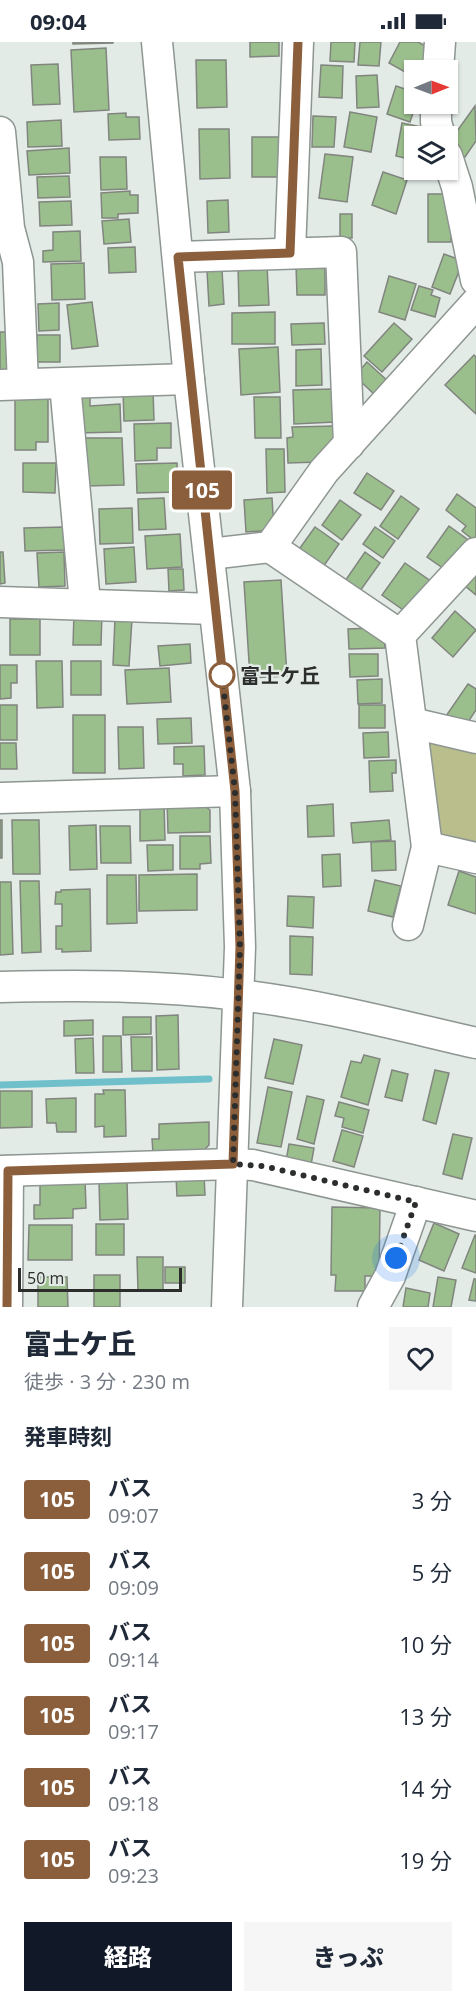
<!DOCTYPE html>
<html lang="ja">
<head>
<meta charset="utf-8">
<style>
	body { margin:0; font-family:"Open Sans","Noto Sans JP",sans-serif; background:#f6f6f7; color:#1f2937; height:100vh; display:flex; flex-direction:column; font-size:22px; white-space:nowrap }
	* { box-sizing:border-box; margin:0 }
	p { font-size:20px; color:#747a83 }
	.icon { flex:none; width:33px; height:33px; fill:none; stroke:currentColor; stroke-width:2; stroke-linecap:round; stroke-linejoin:round }
	.map { position:relative; height:1265px; overflow:hidden }
	.panel { display:flex; flex-direction:column; background:#fff; flex:1 }
	.panel>* { flex:none }
	.badge { padding:0 12px; border-radius:4px; font-size:21px; line-height:39px }
	.needle { width:39px; rotate:89deg }
	.buttons { position:absolute; left:404px; top:18px; display:grid; gap:12px }
	.buttons a { display:grid; place-items:center; width:54px; height:54px; border-radius:0px; background:#fff; box-shadow:0 2px 4px #0004; font-size:30px }
	.scale { position:absolute; left:18px; bottom:15px; width:164px; box-sizing:border-box; padding-left:6px; border:3px solid #2b2e2c; border-top:0; font-size:16px; line-height:21px; white-space:nowrap; color:#2b2e2c; -webkit-text-stroke:4px #e3ebe7; paint-order:stroke }
	.you { position:absolute; width:30px; height:30px; margin:-15px; border:4px solid #fff; border-radius:50%; background:#1a73e8; box-shadow:0 0 0 9px #1a73e833 }
	.map>.badge { position:absolute; translate:-50% -50%; box-shadow:0 0 0 3px #fff }
	h2 { padding:0 24px; font-size:22px; line-height:54px }
	.round { display:grid; place-items:center; flex:none; width:63px; height:63px; border-radius:0px; background:#f6f6f7 }
	.summary { display:flex; align-items:center; justify-content:space-between; height:102px; padding:0 24px }
	h1 { font-size:28px; font-weight:800; line-height:45px }
	.action { display:flex; gap:12px; margin-top:auto; padding:12px 24px }
	.action a { flex:1; height:69px; border-radius:0px; background:#111827; color:#fff; font-size:24px; font-weight:800; line-height:69px; text-align:center }
	.action a+a { background:#f6f6f7; color:#1f2937 }
	ul { padding:0; list-style:none }
	li { display:flex; align-items:center; gap:18px; height:72px; padding:0 24px }
	li div { flex:1 }
	li b { display:block; font-size:22px }
	li em { font-style:normal }
	li .badge { min-width:66px; font-weight:700; text-align:center }
	.status { display:flex; justify-content:space-between; align-items:center; height:42px; padding:0 30px; background:#fff; direction:ltr }
	.status svg { height:16px; fill:currentColor }
	.map>svg:first-child { display:block }
	.green { fill:#b9be8c }
	.lines { fill:none; stroke-linecap:round; stroke-linejoin:round }
	.stream { stroke:#70c0cb; stroke-width:7 }
	.building { fill:#9bbf8c; stroke:#80857e; stroke-width:1.5 }
	.minor-casing { stroke:#8e9691; stroke-width:33 }
	.minor { stroke:#fff; stroke-width:30 }
	.line-casing { stroke:#fff; stroke-width:14 }
	.line { stroke:#8b5e3c; stroke-width:9 }
	.walk { stroke:#2b2e2c; stroke-width:6; stroke-dasharray:0 10.8 }
	.stop-dot { fill:#fff; stroke:#8b5e3c; stroke-width:3 }
	.labels { text-anchor:middle; dominant-baseline:central; stroke-width:4.5; stroke-linejoin:round; paint-order:stroke }
	.stop-label { font-size:20px; font-weight:bold; fill:#2b2e2c; stroke:#e3ebe7; text-anchor:start }
</style>
</head>
<body>
<div class="status"><b>09:04</b><svg viewBox="0 0 49 12"><path d="M0 12V9h3v3zM5 12V6h3v6zM10 12V3h3v9zM15 12V0h3v12zM26 1h20v11H26zM47 4h2v5h-2z"/></svg></div>
<div class="map">
<svg width="476" height="1265" viewBox="0 0 476 1265">
	<rect width="100%" height="100%" fill="#e3ebe7"/>
	<path class="green" d="M435 693 476 703V806L435 791 425 704Z"/>
	<g class="lines">
		<path class="stream" d="M0 1043 209 1037"/>
	</g>
	<g class="building">
		<path d="M73 0H113V1L73 2Z"/>
		<path d="M250 0H279V14L250 15Z"/>
		<path d="M331 0H355L354 20 330 19Z"/>
		<path d="M360 0H381L379 24 358 23Z"/>
		<path d="M400 0H418L433 8 422 28H414V35L389 21Z"/>
		<path d="M106 6 109 68 74 70 71 8Z"/>
		<path d="M196 18H226L227 65 197 66Z"/>
		<path d="M58 22 60 62 33 63 31 23Z"/>
		<path d="M321 23 343 24 342 56 319 55Z"/>
		<path d="M377 33 379 65 357 66 356 34Z"/>
		<path d="M396 44 414 50V62H416L410 80 387 72Z"/>
		<path d="M475 64 476 99 465 115 447 103Z"/>
		<path d="M350 70 377 75 371 110 344 105Z"/>
		<path d="M126 71V75H139L140 97 109 98 108 72Z"/>
		<path d="M313 74 336 75 334 105H312Z"/>
		<path d="M61 78 62 104 28 105 27 80Z"/>
		<path d="M402 81 432 87 431 94H414V118L396 114Z"/>
		<path d="M199 87H229L230 136 200 137Z"/>
		<path d="M252 95H285V121H278V135H252Z"/>
		<path d="M69 106 70 131 29 133 27 109Z"/>
		<path d="M325 112 353 115 347 160 319 156Z"/>
		<path d="M100 115H126L127 147 101 148Z"/>
		<path d="M383 130 407 138 396 172 372 163Z"/>
		<path d="M69 134 70 155 38 156 37 135Z"/>
		<path d="M130 149V153H138V171L118 172V176H102L101 151Z"/>
		<rect x="428" y="152" width="23" height="48"/>
		<path d="M228 158 229 190 208 191 207 159Z"/>
		<path d="M71 159 72 183 40 184 39 160Z"/>
		<rect x="340" y="172" width="12" height="24"/>
		<path d="M129 177 131 200 104 202 102 179Z"/>
		<path d="M80 189 81 219 43 220V209L53 208V190Z"/>
		<path d="M135 205 136 230 109 231 108 206Z"/>
		<path d="M444 212 463 219 450 252 432 245Z"/>
		<path d="M84 221 85 257 52 258 51 222Z"/>
		<path d="M267 223 269 263 239 264 238 224Z"/>
		<path d="M296 223H325V253H297Z"/>
		<path d="M222 228 224 262 209 264 207 229Z"/>
		<path d="M389 234 416 242 405 278 379 270Z"/>
		<path d="M419 244 433 248 431 253 440 256 435 275 411 268Z"/>
		<path d="M92 260 98 304 72 307 67 263Z"/>
		<path d="M59 261V288L39 289 38 262Z"/>
		<path d="M275 270V302H232V271Z"/>
		<path d="M324 281 325 302 292 303 291 282Z"/>
		<path d="M394 281 412 297 382 330 364 314Z"/>
		<path d="M0 290H7L8 329H0Z"/>
		<rect x="37" y="293" width="23" height="27"/>
		<path d="M278 305 280 350 241 353 239 307Z"/>
		<path d="M321 307 322 343 296 344V308Z"/>
		<path d="M474 313 476 315V372L445 343Z"/>
		<path d="M367 320 390 341 377 355 355 334Z"/>
		<path d="M334 347 335 380 294 382 293 348Z"/>
		<path d="M153 348 154 378 124 379 123 349Z"/>
		<path d="M76 353H90V364L120 362 121 390 77 391Z"/>
		<path d="M254 355H280L281 396H255Z"/>
		<path d="M15 357H48V400H36V408H15Z"/>
		<path d="M171 381V406H157V418L135 419 134 382Z"/>
		<path d="M336 384 337 402 320 420 288 421 287 396 293 395 292 385Z"/>
		<path d="M83 396H122L124 443 85 444Z"/>
		<path d="M266 407H284L285 450 267 451Z"/>
		<path d="M23 421H56L55 451 23 450Z"/>
		<path d="M177 421 178 450 137 451 136 422Z"/>
		<path d="M367 431 394 449 381 468 354 451Z"/>
		<path d="M457 452 476 466V500L462 489 466 484 446 468Z"/>
		<path d="M401 454 419 467 398 497 380 484Z"/>
		<path d="M164 456 166 487 139 488 138 457Z"/>
		<path d="M272 456 274 488 246 490 244 458Z"/>
		<path d="M340 458 361 473 342 498 322 483Z"/>
		<path d="M132 466 133 501 100 502 99 467Z"/>
		<path d="M449 484 471 500 450 531 427 515Z"/>
		<path d="M64 485 65 508 25 509 24 486Z"/>
		<path d="M315 485 339 502 321 528 297 510Z"/>
		<path d="M375 485 395 499 383 516 363 502Z"/>
		<path d="M180 492 182 525 147 527 145 494Z"/>
		<path d="M134 505 136 540 106 542 104 507Z"/>
		<path d="M0 510H3L5 541 0 542Z"/>
		<path d="M64 510 65 544 39 545 37 511Z"/>
		<path d="M365 510 380 521 360 549 345 539Z"/>
		<path d="M476 519V553L459 539Z"/>
		<path d="M405 521 432 540 409 572 382 553Z"/>
		<path d="M168 527H183L184 548 169 549Z"/>
		<path d="M281 538 287 634 250 636 244 540Z"/>
		<path d="M455 569 476 588 453 615 432 596Z"/>
		<path d="M74 571H102L101 603H73Z"/>
		<path d="M115 576 132 577 129 624 113 623Z"/>
		<rect x="10" y="577" width="30" height="36"/>
		<path d="M372 586 384 592 385 606 349 607 348 587Z"/>
		<path d="M190 602 191 621 160 624 158 604Z"/>
		<path d="M349 612H378V634L350 635Z"/>
		<path d="M36 619H62L63 665 37 666Z"/>
		<rect x="71" y="619" width="30" height="34"/>
		<path d="M0 623H17V641H11V656L0 657Z"/>
		<path d="M169 626 171 660 127 662 125 628Z"/>
		<path d="M382 637V661L358 662 357 638Z"/>
		<path d="M468 642 476 647V668L464 686 446 674Z"/>
		<rect x="0" y="663" width="17" height="35"/>
		<rect x="359" y="663" width="26" height="23"/>
		<rect x="73" y="673" width="32" height="58"/>
		<path d="M191 676 192 701 158 702 157 677Z"/>
		<path d="M118 685H143L144 726 119 727Z"/>
		<path d="M388 690 389 715 364 716 363 691Z"/>
		<path d="M0 701H16L17 727H0Z"/>
		<path d="M204 704 205 733 183 734V722H174V705Z"/>
		<path d="M396 718V731H392L393 749 370 750 369 719Z"/>
		<path d="M194 756 210 768V790L168 791 167 757Z"/>
		<path d="M164 760 165 798 140 799V761Z"/>
		<path d="M333 762 334 794 308 795 307 764Z"/>
		<rect x="0" y="778" width="2" height="38"/>
		<path d="M12 778H39L40 832H13Z"/>
		<path d="M389 778 391 798 353 801 351 781Z"/>
		<path d="M96 783 97 827 70 828 69 784Z"/>
		<path d="M100 784H130L131 821H101Z"/>
		<path d="M180 794H210L211 821 200 822V827H180Z"/>
		<path d="M395 799 396 828 372 829 371 800Z"/>
		<path d="M147 803H173V828L148 829Z"/>
		<path d="M340 812 341 844 323 845 322 813Z"/>
		<path d="M459 829 476 835V872L448 863Z"/>
		<path d="M197 832V868L139 869V833Z"/>
		<path d="M107 833H136L137 881 107 882Z"/>
		<path d="M375 838 401 844 393 875 368 869Z"/>
		<path d="M20 839H39L41 910 22 911Z"/>
		<path d="M0 840H11L13 912 0 913Z"/>
		<path d="M90 847 91 909 62 910V907H56V884H62V862H55L56 850H61V848Z"/>
		<path d="M288 854 314 855 313 886 287 884Z"/>
		<path d="M290 894 313 895 312 933 290 932Z"/>
		<path d="M178 973 179 1027 157 1028 156 974Z"/>
		<path d="M123 975H151V992L123 993Z"/>
		<path d="M93 978V993L64 994V979Z"/>
		<path d="M103 994H121L122 1030H103Z"/>
		<path d="M131 995H152V1029H132Z"/>
		<path d="M93 996 94 1031H76L75 997Z"/>
		<path d="M274 997 302 1003 293 1042 265 1036Z"/>
		<path d="M364 1013 380 1017 368 1063 341 1055 351 1019 361 1021Z"/>
		<path d="M392 1028 408 1032 402 1059 385 1055Z"/>
		<path d="M435 1028 449 1031 436 1082 423 1078Z"/>
		<path d="M268 1045 292 1050 281 1105 257 1101Z"/>
		<path d="M103 1048H125L126 1094 104 1095V1084L95 1085V1052H104Z"/>
		<path d="M0 1049H32V1085L0 1086Z"/>
		<path d="M307 1054 324 1058 314 1102 297 1097Z"/>
		<path d="M76 1056V1090H57L56 1081H47L46 1057Z"/>
		<path d="M339 1060 369 1068 363 1091 342 1085 344 1076 335 1074Z"/>
		<path d="M209 1080V1103L202 1110 153 1111 152 1097H159V1082Z"/>
		<path d="M342 1088 363 1094 354 1125 333 1119Z"/>
		<path d="M453 1092 472 1096 462 1137 443 1132Z"/>
		<path d="M289 1102 314 1106 311 1123 286 1119Z"/>
		<path d="M204 1133 205 1153 177 1154 176 1134Z"/>
		<path d="M85 1137 86 1166 73 1167V1176L34 1177V1163H40V1138Z"/>
		<path d="M99 1138H127L128 1177 100 1178Z"/>
		<path d="M332 1165 380 1166 379 1234H365V1249H335L336 1233H331Z"/>
		<path d="M434 1181 459 1192 444 1229 419 1218Z"/>
		<rect x="96" y="1182" width="28" height="31"/>
		<path d="M29 1183H72V1218H28Z"/>
		<path d="M475 1193H476V1231L462 1226Z"/>
		<path d="M137 1215H163V1249H138Z"/>
		<rect x="165" y="1225" width="20" height="16"/>
		<rect x="94" y="1233" width="26" height="32"/>
		<path d="M38 1235H67L68 1265H38Z"/>
		<path d="M438 1235 456 1238 451 1265H433Z"/>
		<path d="M474 1237H476V1259L469 1258Z"/>
		<path d="M406 1246 430 1251 428 1265H403Z"/>
	</g>
	<g class="lines">
		<defs>
			<g id="minor">
				<path d="M157 0 189 337 235 749 240 905 227 1265"/>
				<path d="M438 28 440 0"/>
				<path d="M436 62V80L440 94"/>
				<path d="M0 90 9 186 18 220 23 342"/>
				<path d="M447 114 457 145 476 238"/>
				<path d="M290 211 298 0"/>
				<path d="M178 215 341 210 349 402"/>
				<path d="M65 342 85 561"/>
				<path d="M0 343 189 337"/>
				<path d="M270 505 400 593"/>
				<path d="M210 512 270 505 324 429 476 261"/>
				<path d="M0 560 214 567"/>
				<path d="M412 681 476 696"/>
				<path d="M0 756 235 749"/>
				<path d="M427 805 476 816"/>
				<path d="M408 883 427 805 400 593 476 511"/>
				<path d="M0 945C79 943 159 943 238 953 318 962 397 983 476 1001"/>
				<path d="M0 1129 233 1122 253 1123 476 1174"/>
				<path d="M7 1265 8 1129"/>
				<path d="M373 1265 390 1234 416 1160"/>
			</g>
		</defs>
		<use href="#minor" class="minor-casing"/>
		<use href="#minor" class="minor"/>
	</g>
	<g class="lines">
		<defs>
			<path id="line" d="M7 1265 8 1129 233 1122 240 905 235 749 178 215 290 211 298 0"/>
		</defs>
		<use href="#line" class="line-casing"/>
		<use href="#line" class="line"/>
		<path class="walk" d="M222 633 235 749 240 905 233 1122 263 1124 416 1160 396 1216"/>
	</g>
	<circle class="stop-dot" cx="222" cy="633" r="12"/>
	<g class="labels">
		<g class="stop-label">
			<text x="240" y="633">富士ケ丘</text>
		</g>
	</g>
</svg>
<div class="buttons">
<a><svg class="needle" viewBox="-14 -14 28 28"><path d="M0-13l5 13h-10z" fill="#e53935"/><path d="M0 13l5-13h-10z" fill="#747a83"/></svg></a>
<a><svg class="icon" aria-label="layers" viewBox="0 0 24 24"><path d="M12 4l9 5-9 5-9-5zM3 14l9 5 9-5"/></svg></a>
</div>
<div class="scale">50 m</div>
<div class="you" style="left:396px;top:1216px"></div>
<b class="badge" style="left:202px;top:448px;background:#8b5e3c;color:#fff">105</b>
</div>
<section class="panel">
<div class="summary"><div><h1>富士ケ丘</h1><p>徒歩 · 3 分 · 230 m</p></div><a class="round"><svg class="icon" aria-label="heart" viewBox="0 0 24 24"><path d="M12 20l-8-8c-3-5 5-10 8-4 3-6 11-1 8 4z"/></svg></a></div>
<h2>発車時刻</h2>
<ul>
<li><span class="badge" style="background:#8b5e3c;color:#fff">105</span><div><b>バス</b><p>09:07</p></div><em>3 分</em></li>
<li><span class="badge" style="background:#8b5e3c;color:#fff">105</span><div><b>バス</b><p>09:09</p></div><em>5 分</em></li>
<li><span class="badge" style="background:#8b5e3c;color:#fff">105</span><div><b>バス</b><p>09:14</p></div><em>10 分</em></li>
<li><span class="badge" style="background:#8b5e3c;color:#fff">105</span><div><b>バス</b><p>09:17</p></div><em>13 分</em></li>
<li><span class="badge" style="background:#8b5e3c;color:#fff">105</span><div><b>バス</b><p>09:18</p></div><em>14 分</em></li>
<li><span class="badge" style="background:#8b5e3c;color:#fff">105</span><div><b>バス</b><p>09:23</p></div><em>19 分</em></li>
</ul>
<div class="action"><a>経路</a><a>きっぷ</a></div>
</section>
</body>
</html>
